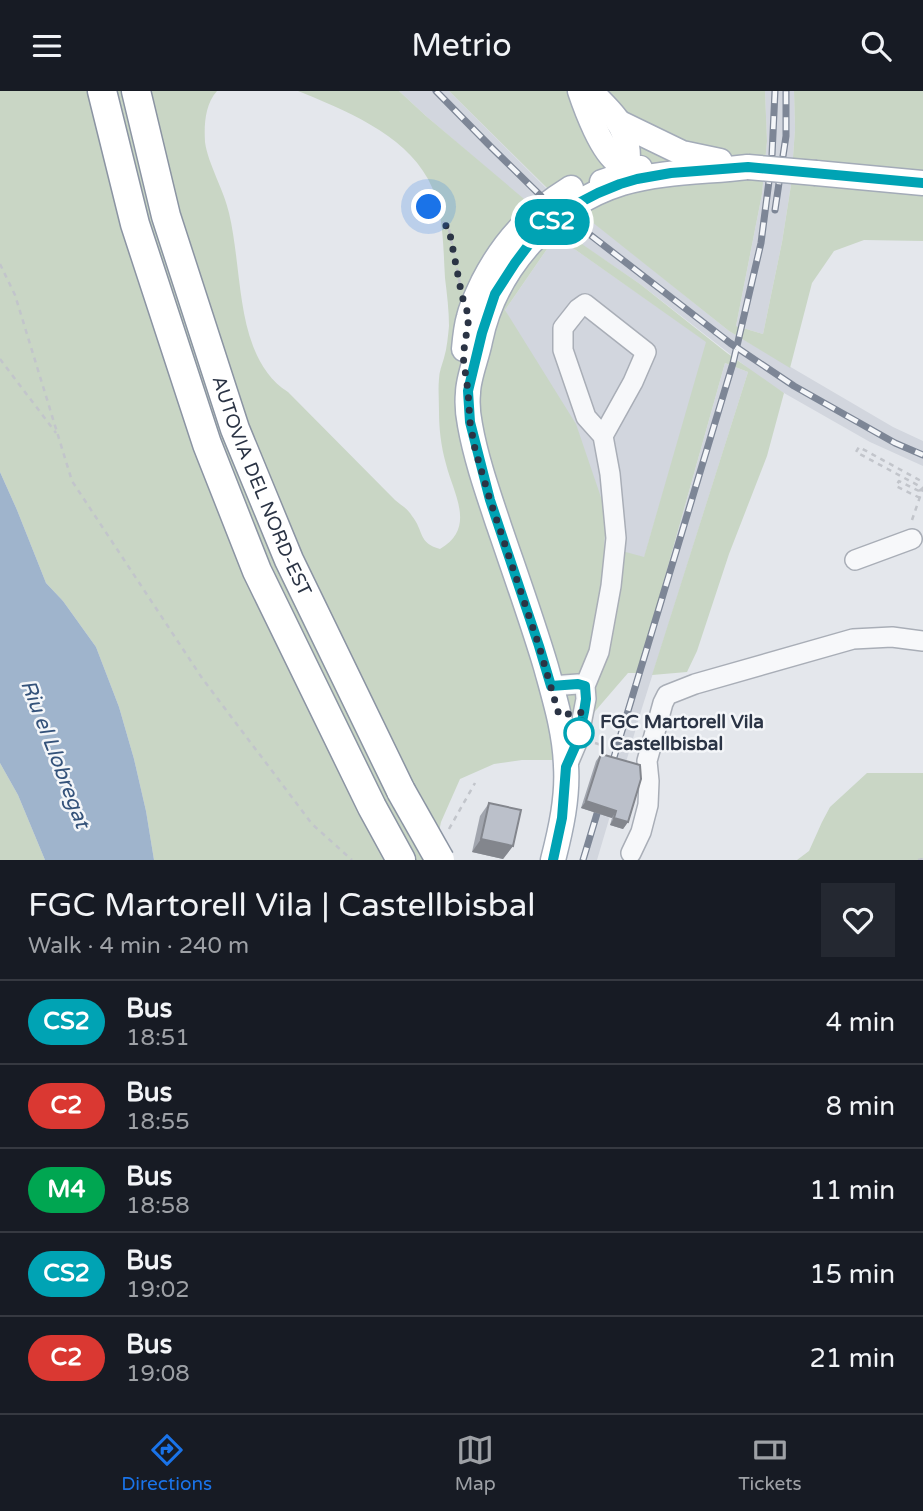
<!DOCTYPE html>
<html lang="en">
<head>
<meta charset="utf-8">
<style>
	body { margin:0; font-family:"Varela Round",sans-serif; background:#242831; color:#f1f3f6; height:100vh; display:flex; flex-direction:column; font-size:26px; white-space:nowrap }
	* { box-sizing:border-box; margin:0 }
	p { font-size:23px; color:#9ea1a6 }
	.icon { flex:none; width:38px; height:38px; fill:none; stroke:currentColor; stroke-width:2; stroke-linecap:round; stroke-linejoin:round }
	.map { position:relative; height:769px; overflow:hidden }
	.panel { display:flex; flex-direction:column; background:#171b24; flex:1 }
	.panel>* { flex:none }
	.badge { padding:0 14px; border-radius:23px; font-size:24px; line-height:46px }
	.you { position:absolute; width:35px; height:35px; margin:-18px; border:5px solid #fff; border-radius:50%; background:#1a73e8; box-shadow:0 0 0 10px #1a73e833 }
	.map>.badge { position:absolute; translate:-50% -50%; box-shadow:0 0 0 4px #fff }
	.round { display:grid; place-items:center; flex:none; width:74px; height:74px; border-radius:0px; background:#242831 }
	.head { display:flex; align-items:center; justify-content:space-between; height:119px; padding:0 28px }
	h1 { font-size:33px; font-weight:600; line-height:52px }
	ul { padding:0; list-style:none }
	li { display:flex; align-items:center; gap:21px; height:84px; padding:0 28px; border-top:2px solid #363941 }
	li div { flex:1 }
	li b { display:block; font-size:26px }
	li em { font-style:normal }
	li .badge { min-width:77px; font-weight:700; text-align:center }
	header { display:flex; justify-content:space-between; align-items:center; height:91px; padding:0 28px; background:#171b24; font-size:32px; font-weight:600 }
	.tab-bar { display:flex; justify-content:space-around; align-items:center; height:98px; border-top:2px solid #363941; background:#171b24; font-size:19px; color:#9ea1a6 }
	.tab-bar a { display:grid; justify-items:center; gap:4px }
	.tab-bar .selected { color:#1a73e8 }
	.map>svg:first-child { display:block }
	.built { fill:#d2d6de }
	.green { fill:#c9d6c5; fill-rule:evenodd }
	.water { fill:#9fb4cc }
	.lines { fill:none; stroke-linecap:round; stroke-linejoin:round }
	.minor-casing { stroke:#a9aeb7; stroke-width:22 }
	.major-casing { stroke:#a3abb8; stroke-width:27 }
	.highway-casing { stroke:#8b94a3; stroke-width:31 }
	.path { stroke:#c2c5cb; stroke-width:2.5; stroke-dasharray:5 5; stroke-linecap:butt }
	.minor { stroke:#f7f8fa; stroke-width:19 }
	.major { stroke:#fff; stroke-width:24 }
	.highway { stroke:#fff; stroke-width:28 }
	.rail-casing { stroke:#7d8696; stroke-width:7 }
	.rail { stroke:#f4f6f9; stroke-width:4.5; stroke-dasharray:13; stroke-linecap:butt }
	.major-bridge-casing { stroke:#a3abb8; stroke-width:27; stroke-linecap:butt }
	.highway-bridge-casing { stroke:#8b94a3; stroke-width:31; stroke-linecap:butt }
	.path-bridge { stroke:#c2c5cb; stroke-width:2.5; stroke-dasharray:5 5; stroke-linecap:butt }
	.major-bridge { stroke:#fff; stroke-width:24 }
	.highway-bridge { stroke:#fff; stroke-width:28 }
	.wall { fill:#a1a5ae }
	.shaded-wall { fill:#83868d }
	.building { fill:#bbc0ca; stroke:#83868d; stroke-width:2 }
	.line-casing { stroke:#fff; stroke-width:16 }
	.line { stroke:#00a3b4; stroke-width:10 }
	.walk { stroke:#2b3445; stroke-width:7; stroke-dasharray:0 12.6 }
	.stop-dot { fill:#fff; stroke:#00a3b4; stroke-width:3.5 }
	.labels { text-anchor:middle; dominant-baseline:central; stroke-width:5; stroke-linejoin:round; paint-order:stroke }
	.street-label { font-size:19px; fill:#2b3445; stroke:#f4f6f9 }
	.stop-label { font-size:19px; font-weight:bold; fill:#2b3445; stroke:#f4f6f9; text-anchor:start }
	.water-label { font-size:21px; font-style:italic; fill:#34527a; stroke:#f4f6f9 }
</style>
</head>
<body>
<header><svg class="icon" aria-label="menu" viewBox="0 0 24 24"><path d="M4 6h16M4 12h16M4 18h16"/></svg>Metrio<svg class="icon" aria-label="search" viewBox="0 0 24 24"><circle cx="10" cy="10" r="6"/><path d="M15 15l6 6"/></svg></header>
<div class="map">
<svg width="923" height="769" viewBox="0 0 923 769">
	<rect width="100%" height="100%" fill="#e4e7ec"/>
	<g class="built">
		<path d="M399 0H449L549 100 530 114 426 25Z"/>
		<path d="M765 0H794L795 38 791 94 782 151 763 243 736 235 762 103 767 50Z"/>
		<path d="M582 122 729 240 893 336 923 350V375L870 351 784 302 762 288 640 193 565 142Z"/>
		<path d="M556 145 707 251 644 467 604 455 607 424 505 219Z"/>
		<path d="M725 272 748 281 642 617 597 769H581L636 590Z"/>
	</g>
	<g class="green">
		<path d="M0 0H217C205 13 204 34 205 51 208 73 224 99 229 122 239 164 238 216 253 255 260 273 271 291 288 301L395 409C401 414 408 418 412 425 424 440 418 452 440 458 477 437 453 402 446 373 441 355 439 338 439 320 439 309 438 298 439 288 439 281 442 274 444 267 447 257 448 245 449 235 449 220 447 203 445 187 443 155 444 117 428 88 403 42 344 19 298 0H399L426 25 530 113 549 99 449 0H765L767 50 762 103 736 235 763 243 782 151 791 94 795 38 794 0H923V150L864 149 834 160 812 192 790 277 729 240 582 123 566 142 640 193 727 262 784 302 767 365 729 463 697 560 687 581 652 584 748 281 725 272 638 582H628L553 669H522L494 673 460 688 441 731 433 769H154L146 720 134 668 119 616 96 556 63 510 46 492 17 419 0 381ZM556 145 706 251 644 466 604 455 607 424 576 333 505 219Z"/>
		<path d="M0 672 18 704 45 769H0Z"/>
		<path d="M867 682H923V769H797L809 760 822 731 830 716Z"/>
	</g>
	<path class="water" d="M0 381 17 419 46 492 63 510 96 556 119 616 134 668 146 720 154 769H45L18 704 0 672Z"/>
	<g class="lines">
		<defs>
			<g id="minor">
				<path d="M855 469 912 448"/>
				<path d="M551 595 578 593 585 595"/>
				<path d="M567 675 578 649 586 608 585 595 599 561 611 495 616 447 610 383 603 345 586 326 563 259V237L578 218 585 213 646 261 633 291 603 345"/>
				<path d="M631 762 641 741 648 714 649 690 647 670 663 612 667 604 695 593 853 548 892 546 923 550"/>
			</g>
			<g id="major">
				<path d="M580 0C586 18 602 61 618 71 624 75 633 76 640 77"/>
				<path d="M590 0C599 9 609 18 617 29 625 40 634 70 622 81 617 86 609 89 602 91"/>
				<path d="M618 31 682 62 720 70"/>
				<path d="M816 82 923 92"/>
				<path d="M464 258C465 247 466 236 469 226 472 213 478 202 483 191 505 148 531 122 571 97"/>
				<path d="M553 769C561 738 568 706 566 675 565 641 555 609 546 576 532 529 515 482 499 435 488 402 476 368 470 334 468 324 467 312 468 302 468 287 477 266 480 250 495 178 551 114 622 92 663 80 706 81 748 76"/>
			</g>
			<g id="highway">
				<path d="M102 0 135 133 207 353 257 480 372 716 401 769"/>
				<path id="s1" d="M136 0 166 125 235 338 289 469 401 700"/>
			</g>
		</defs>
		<use href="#minor" class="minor-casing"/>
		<use href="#major" class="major-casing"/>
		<use href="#highway" class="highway-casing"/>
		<g class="path">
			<path d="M429 116 449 138 460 193"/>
			<path d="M0 173 15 204 72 390 202 587 312 733 352 769"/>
			<path d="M0 268 56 342"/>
			<path d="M919 400 899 390 896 395 920 407"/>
			<path d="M912 429 923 397 856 361 859 356 923 391"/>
			<path d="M595 652 605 655"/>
			<path d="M449 738 475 692"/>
			<path d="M918 769 923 768"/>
		</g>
		<use href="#minor" class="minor"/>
		<use href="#major" class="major"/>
		<use href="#highway" class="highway"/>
		<defs>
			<g id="rail">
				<path d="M436 0 492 57 541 105"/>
				<path d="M772 64 775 0"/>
				<path d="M783 65 786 45V0"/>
				<path d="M775 119 779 92"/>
				<path d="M571 129 730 252 794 295 895 352 923 364"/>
				<path d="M583 769 733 272 761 152 769 90"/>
			</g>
		</defs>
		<use href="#rail" class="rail-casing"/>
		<use href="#rail" class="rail"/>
		<defs>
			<path id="major-bridge" d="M748 76 816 82"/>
			<path id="highway-bridge" d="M401 700 440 769"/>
		</defs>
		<use href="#major-bridge" class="major-bridge-casing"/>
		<use href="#highway-bridge" class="highway-bridge-casing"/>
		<path class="path-bridge" d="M919 400 923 397"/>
		<use href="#major-bridge" class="major-bridge"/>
		<use href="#highway-bridge" class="highway-bridge"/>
	</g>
	<g class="wall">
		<path d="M601 663 628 731 623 738 610 734 612 727 581 717 596 670Z"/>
		<path d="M489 712 513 755 503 768 472 761 480 725Z"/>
	</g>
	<g class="shaded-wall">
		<path d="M586 710 616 720 612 727 581 717Z"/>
		<path d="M614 727 628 731 623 738 610 734Z"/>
		<path d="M481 748 513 755 503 768 472 761Z"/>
	</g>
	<g class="building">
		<path d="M601 663 640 674 641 688 628 731 614 727 616 720 586 710Z"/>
		<path d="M489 712 521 719 513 755 481 748Z"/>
	</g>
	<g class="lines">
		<defs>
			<path id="line" d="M553 769 562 727 566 676 578 649 584 621 586 608 585 595 578 593 551 595 539 555 490 409 470 331 468 300 482 242 495 203 515 172 530 152 550 132 571 116 598 102 620 93 637 88 671 82 748 76 923 92"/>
		</defs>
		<use href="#line" class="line-casing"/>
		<use href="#line" class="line"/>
		<path class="walk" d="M429 116 449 138 462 205 469 226 463 265 468 300 470 331 475 358 490 409 539 555 559 624 584 621 579 642"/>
	</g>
	<circle class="stop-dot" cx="579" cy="642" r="14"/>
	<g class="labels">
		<g class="street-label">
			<text stroke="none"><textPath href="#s1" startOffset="415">AUTOVIA DEL NORD-EST</textPath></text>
		</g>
		<g class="stop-label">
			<text x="600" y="631">FGC Martorell Vila<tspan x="600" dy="22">| Castellbisbal</tspan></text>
		</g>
		<g class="water-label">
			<text transform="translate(55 663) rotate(69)">Riu el Llobregat</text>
		</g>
	</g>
</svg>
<div class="you" style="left:429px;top:116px"></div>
<b class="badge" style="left:552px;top:131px;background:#00a3b4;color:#fff">CS2</b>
</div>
<section class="panel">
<div class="head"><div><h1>FGC Martorell Vila | Castellbisbal</h1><p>Walk · 4 min · 240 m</p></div><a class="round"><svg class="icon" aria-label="heart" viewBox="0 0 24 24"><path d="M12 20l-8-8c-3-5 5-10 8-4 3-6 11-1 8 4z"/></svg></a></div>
<ul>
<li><span class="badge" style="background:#00a3b4;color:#fff">CS2</span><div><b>Bus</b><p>18:51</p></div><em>4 min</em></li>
<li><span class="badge" style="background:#da3832;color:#fff">C2</span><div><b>Bus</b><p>18:55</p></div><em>8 min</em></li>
<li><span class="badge" style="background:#00a651;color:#fff">M4</span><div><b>Bus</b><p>18:58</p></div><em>11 min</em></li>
<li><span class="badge" style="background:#00a3b4;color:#fff">CS2</span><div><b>Bus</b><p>19:02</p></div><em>15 min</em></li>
<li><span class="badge" style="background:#da3832;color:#fff">C2</span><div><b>Bus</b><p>19:08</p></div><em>21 min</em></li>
</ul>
</section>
<nav class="tab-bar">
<a class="selected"><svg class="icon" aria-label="directions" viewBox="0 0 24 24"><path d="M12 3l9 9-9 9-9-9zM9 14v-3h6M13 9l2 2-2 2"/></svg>Directions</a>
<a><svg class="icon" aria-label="map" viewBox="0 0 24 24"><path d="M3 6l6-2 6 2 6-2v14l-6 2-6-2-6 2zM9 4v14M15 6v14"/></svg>Map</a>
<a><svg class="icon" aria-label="tickets" viewBox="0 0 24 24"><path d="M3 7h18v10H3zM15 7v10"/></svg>Tickets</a>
</nav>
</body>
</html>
